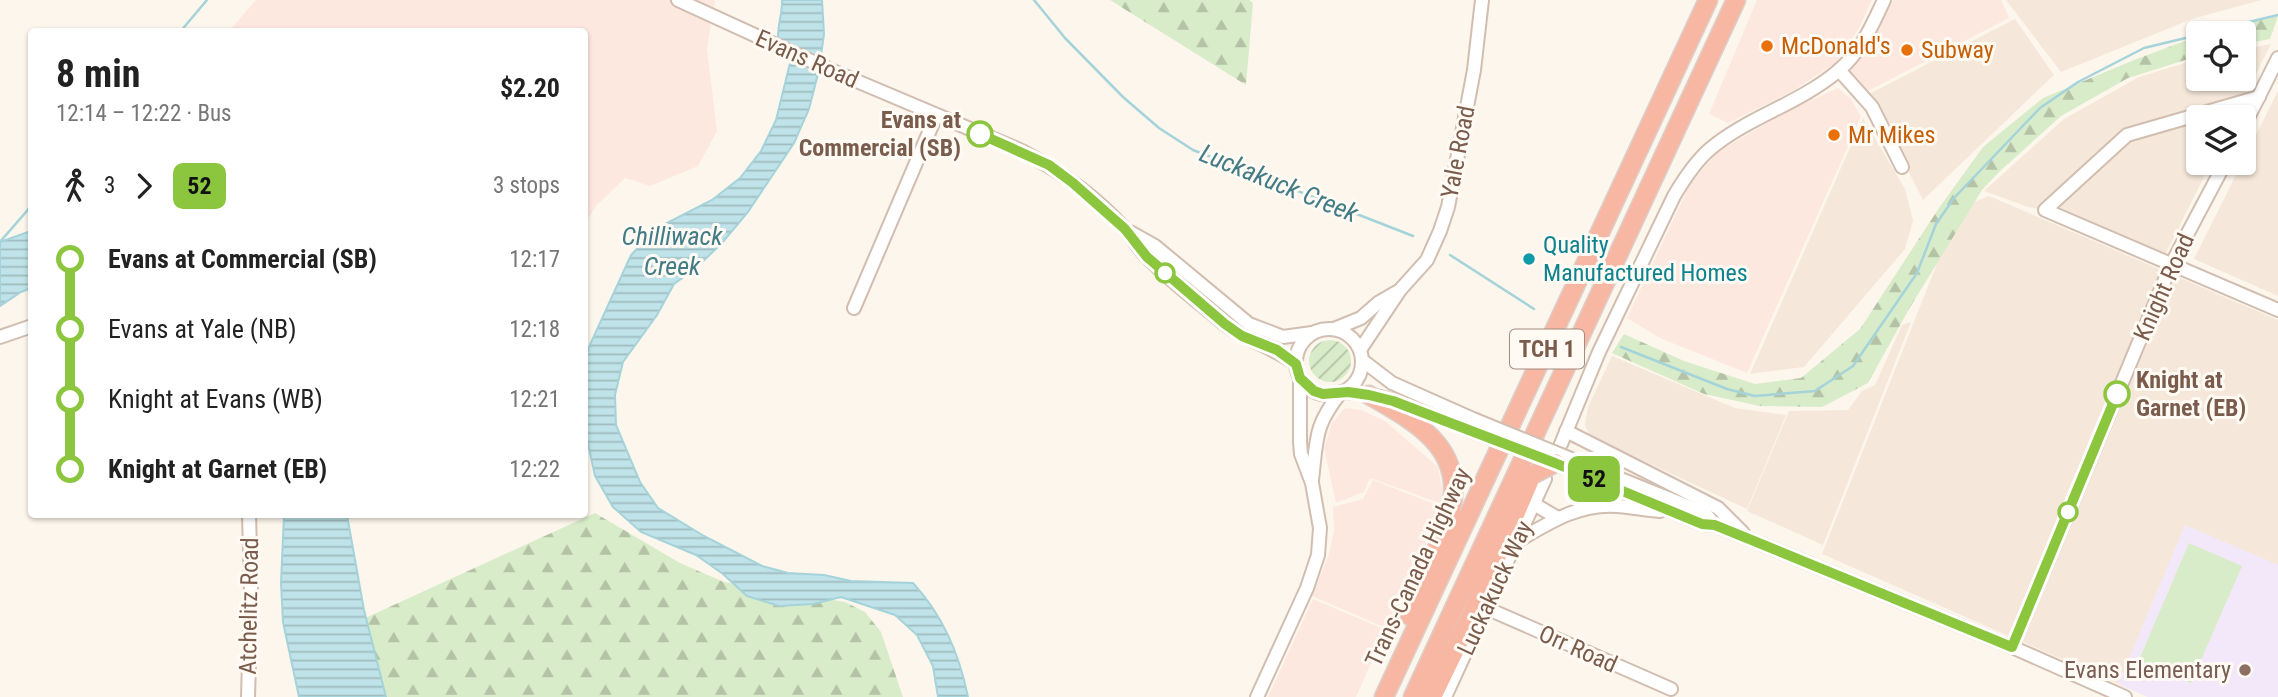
<!DOCTYPE html>
<html lang="en">
<head>
<meta charset="utf-8">
<style>
	body { margin:0; font-family:"Roboto Condensed",sans-serif; background:#f6f6f6; color:#222; height:100vh; display:flex; flex-direction:column; font-size:26px; white-space:nowrap }
	* { box-sizing:border-box; margin:0 }
	p { font-size:23px; color:#767676 }
	.icon { flex:none; width:38px; height:38px; fill:none; stroke:currentColor; stroke-width:2; stroke-linecap:round; stroke-linejoin:round }
	.map { position:relative; flex:1; overflow:hidden }
	.sheet { position:absolute; left:28px; top:28px; width:560px; height:490px; display:flex; flex-direction:column; background:#fff; border-radius:7px; box-shadow:0 2px 5px #0004 }
	.sheet>* { flex:none }
	.badge { padding:0 14px; border-radius:10px; font-size:24px; line-height:46px }
	.fabs { position:absolute; left:2186px; top:21px; display:grid; gap:14px }
	.fabs a { display:grid; place-items:center; width:70px; height:70px; border-radius:7px; background:#fff; box-shadow:0 2px 5px #0004; font-size:35px }
	.map>.badge { position:absolute; translate:-50% -50%; box-shadow:0 0 0 4px #fff }
	.legs { display:flex; align-items:center; gap:10px; height:77px; padding:0 28px; font-size:23px }
	.legs p { margin-inline-start:auto }
	.head { display:flex; align-items:center; justify-content:space-between; height:119px; padding:0 28px }
	h1 { font-size:38px; font-weight:700; line-height:52px }
	ul { padding:0 28px; list-style:none }
	li { display:flex; align-items:center; gap:24px; height:70px; font-size:26px }
	li i { display:grid; place-items:center; width:10px; height:100%; margin:0 9px; background:currentColor }
	li i::after { content:''; width:18px; height:18px; margin:-9px; border:5px solid; border-radius:50%; background:#fff }
	li p { margin-inline-start:auto }
	li:first-child i { background:linear-gradient(#0000 50%,currentColor 0) }
	li:last-child i { background:linear-gradient(currentColor 50%,#0000 0) }
	.map>svg:first-child { display:block }
	.residential { fill:#f5e8da }
	.commercial { fill:#fde8e0 }
	.education { fill:#f3e8fa }
	.forest { fill:url(#forest-firs) }
	.garden { fill:url(#garden-furrows) }
	.pitch { fill:#d8ecc9 }
	.water { fill:url(#water-rules); stroke:#a5d3da; stroke-width:2 }
	.lines { fill:none; stroke-linecap:round; stroke-linejoin:round }
	.stream { stroke:#a5d3da; stroke-width:2.5 }
	.minor-casing { stroke:#d1beb0; stroke-width:16 }
	.highway-casing { stroke:#dad1cd; stroke-width:21 }
	.minor { stroke:#fff; stroke-width:12 }
	.highway { stroke:#f7b7a3; stroke-width:18 }
	.minor-bridge-casing { stroke:#d1beb0; stroke-width:16; stroke-linecap:butt }
	.highway-bridge-casing { stroke:#dad1cd; stroke-width:21; stroke-linecap:butt }
	.minor-bridge { stroke:#fff; stroke-width:12 }
	.highway-bridge { stroke:#f7b7a3; stroke-width:18 }
	.line-1-casing { stroke:#fff; stroke-width:16 }
	.line-1 { stroke:#8cc63f; stroke-width:10 }
	.food-dot { fill:#e8710a; stroke:#fffaf3; stroke-width:2.5 }
	.stop-1-dot { fill:#fff; stroke:#8cc63f; stroke-width:3.5 }
	.culture-dot { fill:#0f9aa8; stroke:#fffaf3; stroke-width:2.5 }
	.education-dot { fill:#8d6e63; stroke:#fffaf3; stroke-width:2.5 }
	.labels { text-anchor:middle; dominant-baseline:central; stroke-width:6; stroke-linejoin:round; paint-order:stroke }
	.shield { fill:#fffaf3; stroke:#a28b7f; stroke-width:2 }
	.shield-label { font-size:23px; font-weight:bold; fill:#7a5c4d }
	.food-label { font-size:24px; fill:#c56008; stroke:#fffaf3; text-anchor:start }
	.street-label { font-size:24px; fill:#7a5c4d; stroke:#fffaf3 }
	.stop-label { font-size:24px; font-weight:bold; fill:#7a5c4d; stroke:#fffaf3; text-anchor:end }
	.culture-label { font-size:24px; fill:#0d838f; stroke:#fffaf3; text-anchor:start }
	.education-label { font-size:24px; fill:#785e54; stroke:#fffaf3; text-anchor:end }
	.water-label { font-size:26px; font-style:italic; fill:#437c86; stroke:#fffaf3 }
</style>
</head>
<body>
<div class="map">
<svg width="2278" height="697" viewBox="0 0 2278 697">
	<defs>
		<pattern id="forest-firs" width="22" height="20" patternUnits="userSpaceOnUse" patternTransform="scale(1.75)"><rect width="22" height="20" fill="#d8ecc9"/><path d="M5 1l3.5 6h-7zM16 11l3.5 6h-7z" fill="#b4c2a5"/></pattern>
		<pattern id="garden-furrows" width="10" height="10" patternUnits="userSpaceOnUse" patternTransform="scale(1.75)"><rect width="10" height="10" fill="#d8ecc9"/><path d="M-1 1l2-2M0 10L10 0M9 11l2-2" fill="none" stroke="#b4c2a5"/></pattern>
		<pattern id="water-rules" width="6" height="5" patternUnits="userSpaceOnUse" patternTransform="scale(1.75)"><rect width="6" height="5" fill="#bfe3e8"/><path d="M0 2.5h6" fill="none" stroke="#a0bbbe"/></pattern>
	</defs>
	<rect width="100%" height="100%" fill="#fdf6ec"/>
	<g class="residential">
		<path d="M2006 0H2261L2192 19 2061 72Z"/>
		<path d="M2015 19 2054 75 1923 200 1869 94Z"/>
		<path d="M2271 44 2234 117H2198V163H2211L2166 253 2073 215 2028 207 1984 191 2064 119 2139 77 2198 59V79H2244V49Z"/>
		<path d="M2278 91V296L2194 259Z"/>
		<path d="M1863 118 1905 189 1913 221 1905 249 1804 367 1750 374Z"/>
		<path d="M1989 196 2278 320V697H2148L1822 554 1959 208Z"/>
		<path d="M1911 322 1823 545 1747 511 1789 411 1848 410 1862 391 1875 385 1902 325Z"/>
		<path d="M1612 356 1735 408 1786 415 1747 509 1590 436 1585 425 1588 407Z"/>
	</g>
	<g class="commercial">
		<path d="M256 0H715L707 49 717 131 698 166 650 186 625 178 596 206 585 224 584 32H228Z"/>
		<path d="M1757 0H1872L1859 28 1837 62 1794 90 1728 123 1709 114Z"/>
		<path d="M1894 0H2001L2009 18 1866 92 1848 72Z"/>
		<path d="M1838 88 1851 99 1861 117 1747 373 1660 338 1627 318 1690 184 1718 152 1786 112Z"/>
		<path d="M1345 408 1361 410 1385 421 1438 467 1445 505 1370 478 1364 492 1336 503 1324 448 1332 423Z"/>
		<path d="M1373 480 1442 507 1388 629 1312 596 1329 554 1334 531 1333 507 1363 499Z"/>
		<path d="M1313 599 1386 630 1356 697H1268Z"/>
	</g>
	<path class="education" d="M2185 525 2278 565V697H2148L2118 684Z"/>
	<g class="forest">
		<path d="M1110 0H1249L1253 3 1246 85Z"/>
		<path d="M2278 16 2270 39 2244 44V33H2206Z"/>
		<path d="M2198 36V56L2128 78 2061 116 1999 172 1982 190 1909 309 1868 383 1822 407 1760 406 1704 394 1612 353 1624 334 1684 361 1755 384 1801 378 1860 329 1939 208 1983 147 2043 98 2134 60Z"/>
		<path d="M595 513 680 563 724 582 845 602 865 612 881 632 903 697H377L361 620Z"/>
	</g>
	<circle class="garden" cx="1330" cy="361" r="21"/>
	<path class="pitch" d="M2189 543 2242 566 2191 683 2139 660Z"/>
	<g class="water">
		<path d="M782 0H822L824 34 819 70 809 109 794 143 748 212 722 243 696 268 674 284 657 315 623 362 615 395 616 425 640 482 658 508 704 536 762 566 788 573 824 575 851 581 913 583C943 616 959 653 968 697H938L933 666 917 635 895 615 841 597 813 604 779 606 747 596 723 574 696 555 641 532 613 507 595 476 585 430 584 366 588 349 631 255 655 229 712 200 740 178 761 151 776 120 791 59 787 50 779 45C775 30 783 15 782 0Z"/>
		<path d="M31 231V288L21 292 0 306V242Z"/>
		<path d="M284 515H347L364 610 386 697H299L283 622 281 583Z"/>
	</g>
	<g class="lines">
		<g class="stream">
			<path d="M1034 0 1065 38 1123 97 1159 128 1193 150 1413 236"/>
			<path d="M180 32 207 0"/>
			<path d="M2203 33 2278 15"/>
			<path d="M0 242 32 205"/>
			<path d="M1450 255 1534 309"/>
			<path d="M1621 347 1727 389 1755 396 1815 391 1853 366 1917 273 1936 224 1954 198 2040 108 2078 82 2144 48 2198 35"/>
		</g>
		<defs>
			<g id="minor">
				<path d="M678 0 833 71 1022 151C1060 171 1096 197 1125 229 1133 238 1139 250 1148 258 1171 281 1197 301 1222 322 1244 340 1272 346 1296 364"/>
				<path d="M1839 70 1872 107 1902 167"/>
				<path d="M2259 97 2127 135 2045 210 2278 310"/>
				<path d="M2244 126 2278 58"/>
				<path d="M1130 232 1155 246 1249 324 1283 337 1312 333"/>
				<path d="M854 308 936 116"/>
				<circle cx="1329" cy="362" r="33"/>
				<path d="M1334 329 1361 318 1378 303 1397 292"/>
				<path d="M0 337 32 326"/>
				<path d="M1360 350 1400 290 1427 260 1440 231 1448 207 1474 70 1482 0"/>
				<path d="M1362 360 1392 383 1473 419"/>
				<path d="M1342 392C1386 392 1429 414 1469 430"/>
				<path d="M1566 431 1718 508 1743 533"/>
				<path d="M1561 444 1599 352 1674 196C1684 179 1695 162 1710 149 1748 117 1799 104 1838 71 1860 53 1872 26 1884 0"/>
				<path d="M1576 461 1705 513 1715 525"/>
				<path d="M1555 463 1702 524 1715 525 2012 647 2125 697"/>
				<path d="M1312 480C1317 438 1314 426 1341 392"/>
				<path d="M1534 504 1556 517"/>
				<path d="M1516 542C1547 524 1578 503 1617 506 1631 507 1645 510 1660 511"/>
				<path d="M1486 608 1671 689"/>
				<path d="M2012 647 2171 265 2225 163"/>
				<path d="M248 697 251 592 249 514"/>
				<path d="M1257 697 1307 588 1318 555 1320 528 1312 483 1301 454 1300 442V378"/>
				<path d="M1445 697 1545 479"/>
			</g>
			<g id="highway">
				<path d="M1369 395C1421 425 1468 450 1449 519L1410 616"/>
				<path d="M1384 697 1708 0"/>
				<path d="M1413 697 1736 0"/>
				<path d="M1432 697 1471 616 1538 461"/>
			</g>
		</defs>
		<use href="#minor" class="minor-casing"/>
		<use href="#highway" class="highway-casing"/>
		<use href="#minor" class="minor"/>
		<use href="#highway" class="highway"/>
		<defs>
			<g id="minor-bridge">
				<path d="M1473 419 1576 461"/>
				<path d="M1469 430 1555 463"/>
			</g>
			<path id="highway-bridge" d="M1534 474 1555 463"/>
		</defs>
		<use href="#minor-bridge" class="minor-bridge-casing"/>
		<use href="#highway-bridge" class="highway-bridge-casing"/>
		<use href="#minor-bridge" class="minor-bridge"/>
		<use href="#highway-bridge" class="highway-bridge"/>
	</g>
	<g class="lines">
		<defs>
			<path id="line-1" d="M980 134 1049 165 1073 183 1125 229 1147 257 1225 324 1242 336 1277 350 1296 364 1300 378 1314 391 1323 394 1348 392 1369 395 1393 401 1555 463 1702 524 1715 525 2012 647 2117 394"/>
		</defs>
		<use href="#line-1" class="line-1-casing"/>
		<use href="#line-1" class="line-1"/>
	</g>
	<g class="food-dot">
		<circle cx="1767" cy="46" r="7"/>
		<circle cx="1907" cy="50" r="7"/>
		<circle cx="1834" cy="135" r="7"/>
	</g>
	<g class="stop-1-dot">
		<circle cx="980" cy="134" r="12"/>
		<circle cx="1165" cy="273" r="9"/>
		<circle cx="2117" cy="394" r="12"/>
		<circle cx="2068" cy="512" r="9"/>
	</g>
	<circle class="culture-dot" cx="1529" cy="259" r="7"/>
	<circle class="education-dot" cx="2245" cy="670" r="7"/>
	<g class="labels">
		<rect class="shield" x="1510" y="329.5" width="74" height="39" rx="5"/>
		<g class="shield-label">
			<text x="1547" y="349">TCH 1</text>
		</g>
		<g class="food-label">
			<text x="1781" y="46">McDonald's</text>
			<text x="1921" y="50">Subway</text>
			<text x="1848" y="135">Mr Mikes</text>
		</g>
		<g class="street-label">
			<text transform="translate(807 59) rotate(24)">Evans Road</text>
			<text transform="translate(1458 152) rotate(-79)">Yale Road</text>
			<text transform="translate(2164 287) rotate(-66)">Knight Road</text>
			<text transform="translate(1418 567) rotate(-65)">Trans-Canada Highway</text>
			<text transform="translate(1495 588) rotate(-65)">Luckakuck Way</text>
			<text transform="translate(249 606) rotate(-89)">Atchelitz Road</text>
			<text transform="translate(1578 649) rotate(24)">Orr Road</text>
		</g>
		<g class="stop-label">
			<text x="961" y="120">Evans at<tspan x="961" dy="28">Commercial (SB)</tspan></text>
			<text x="2136" y="380" text-anchor="start">Knight at<tspan x="2136" dy="28">Garnet (EB)</tspan></text>
		</g>
		<g class="culture-label">
			<text x="1543" y="245">Quality<tspan x="1543" dy="28">Manufactured Homes</tspan></text>
		</g>
		<g class="education-label">
			<text x="2231" y="670">Evans Elementary</text>
		</g>
		<g class="water-label">
			<text transform="translate(1279 183) rotate(22)">Luckakuck Creek</text>
			<text x="672" y="236">Chilliwack<tspan x="672" dy="30">Creek</tspan></text>
		</g>
	</g>
</svg>
<div class="fabs">
<a><svg class="icon" aria-label="locate" viewBox="0 0 24 24"><circle cx="12" cy="12" r="6"/><path d="M12 2v4M12 18v4M2 12h4M18 12h4"/></svg></a>
<a><svg class="icon" aria-label="layers" viewBox="0 0 24 24"><path d="M12 4l9 5-9 5-9-5zM3 14l9 5 9-5"/></svg></a>
</div>
<b class="badge" style="left:1594px;top:479px;background:#8cc63f;color:#111">52</b>
<section class="sheet">
<div class="head"><div><h1>8 min</h1><p>12:14 – 12:22 · Bus</p></div><b>$2.20</b></div>
<div class="legs"><svg class="icon" aria-label="walk" viewBox="0 0 24 24"><circle cx="13" cy="4" r="2"/><path d="M13 8l-2 6 4 7M11 14l-3 7M7 12l3-4h3l4 4"/></svg>3<svg class="icon" aria-label="forward" viewBox="0 0 24 24"><path d="M9 5l7 7-7 7"/></svg><b class="badge" style="background:#8cc63f;color:#111">52</b><p>3 stops</p></div>
<ul>
<li><i style="color:#8cc63f"></i><b>Evans at Commercial (SB)</b><p>12:17</p></li>
<li><i style="color:#8cc63f"></i><span>Evans at Yale (NB)</span><p>12:18</p></li>
<li><i style="color:#8cc63f"></i><span>Knight at Evans (WB)</span><p>12:21</p></li>
<li><i style="color:#8cc63f"></i><b>Knight at Garnet (EB)</b><p>12:22</p></li>
</ul>
</section>
</div>
</body>
</html>
